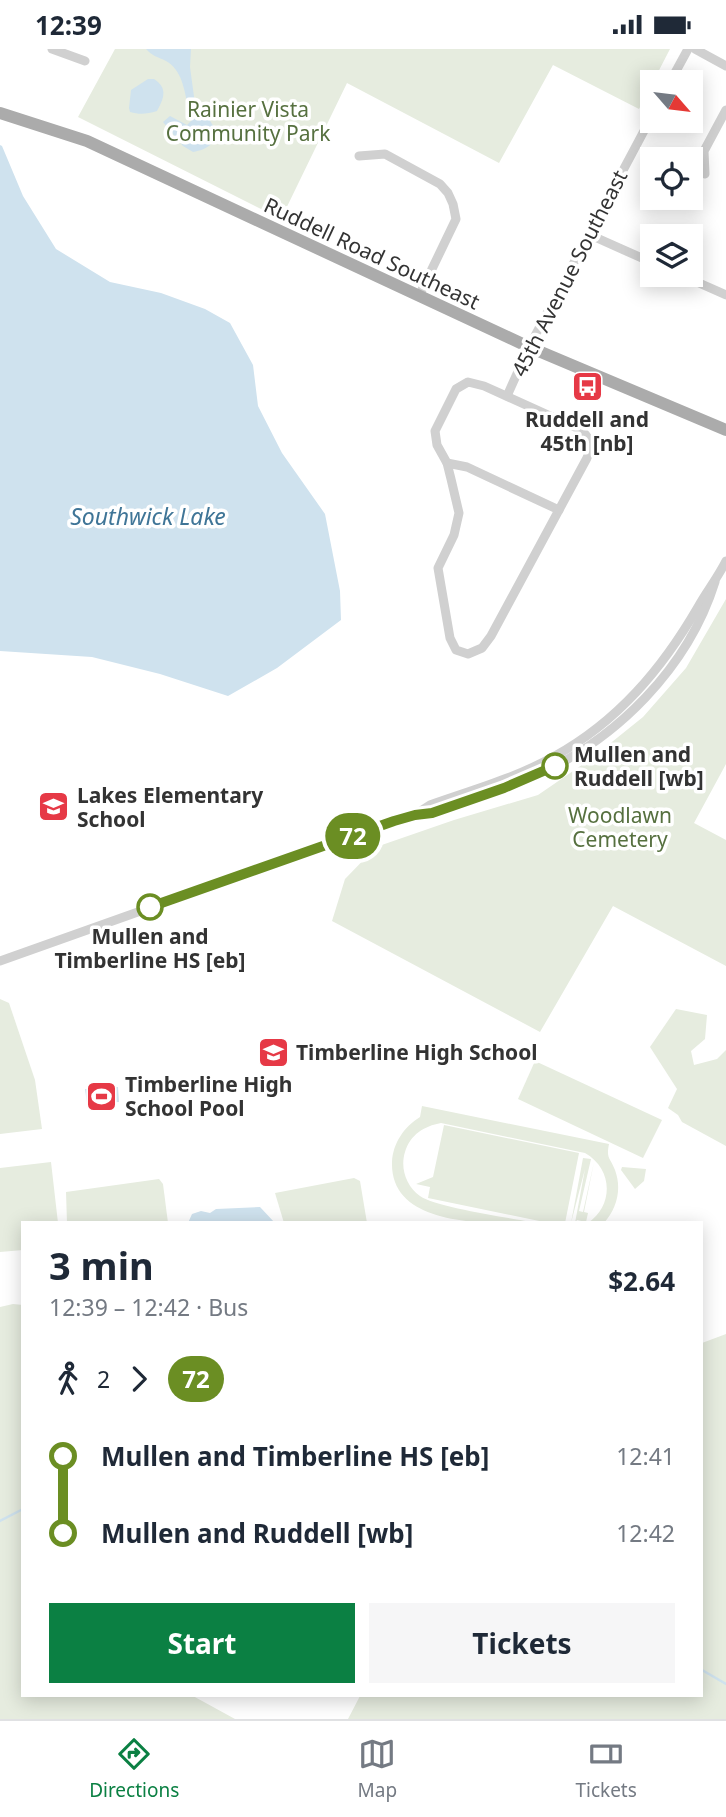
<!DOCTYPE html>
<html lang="en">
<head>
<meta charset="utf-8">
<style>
	body { margin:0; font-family:"Noto Sans",sans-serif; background:#f6f6f7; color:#1f2937; height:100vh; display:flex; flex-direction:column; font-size:26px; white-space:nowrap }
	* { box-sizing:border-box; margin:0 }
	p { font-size:23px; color:#747a83 }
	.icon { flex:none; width:38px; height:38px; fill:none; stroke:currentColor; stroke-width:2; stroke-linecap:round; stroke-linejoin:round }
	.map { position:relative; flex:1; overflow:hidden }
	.details { position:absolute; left:21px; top:1172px; width:682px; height:476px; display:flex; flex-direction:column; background:#fff; border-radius:0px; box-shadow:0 4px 18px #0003 }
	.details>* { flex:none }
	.badge { padding:0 14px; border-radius:23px; font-size:24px; line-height:46px }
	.needle { width:46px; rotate:118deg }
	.fabs { position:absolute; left:640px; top:21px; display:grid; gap:14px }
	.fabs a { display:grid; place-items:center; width:63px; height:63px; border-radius:0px; background:#fff; box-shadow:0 4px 18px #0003; font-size:35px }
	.map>.badge { position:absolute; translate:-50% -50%; box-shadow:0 0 0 4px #fff }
	.legs { display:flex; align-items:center; gap:10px; height:77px; padding:0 28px; font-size:23px }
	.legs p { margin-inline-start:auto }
	.head { display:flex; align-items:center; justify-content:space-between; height:119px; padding:0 28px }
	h1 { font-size:38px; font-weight:700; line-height:52px }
	.action { display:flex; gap:14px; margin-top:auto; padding:14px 28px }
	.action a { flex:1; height:80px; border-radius:0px; background:#0b8043; color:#fff; font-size:28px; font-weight:700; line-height:80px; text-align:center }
	.action a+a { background:#f6f6f7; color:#1f2937 }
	ul { padding:0 28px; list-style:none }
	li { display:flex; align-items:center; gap:24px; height:77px; font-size:26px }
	li i { display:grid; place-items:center; width:10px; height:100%; margin:0 9px; background:currentColor }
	li i::after { content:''; width:18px; height:18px; margin:-9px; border:5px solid; border-radius:50%; background:#fff }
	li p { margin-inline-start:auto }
	li:first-child i { background:linear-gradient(#0000 50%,currentColor 0) }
	li:last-child i { background:linear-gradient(currentColor 50%,#0000 0) }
	.status { display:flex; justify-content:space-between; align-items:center; height:49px; padding:0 35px; background:#fff; direction:ltr }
	.status svg { height:19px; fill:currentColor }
	.tab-bar { display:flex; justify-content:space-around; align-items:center; height:98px; border-top:2px solid #e0e1e3; background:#fff; font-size:19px; color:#747a83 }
	.tab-bar a { display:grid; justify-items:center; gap:4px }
	.tab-bar .selected { color:#0b8043 }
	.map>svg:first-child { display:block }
	.green { fill:#e6ecdf }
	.water { fill:#cfe2ee }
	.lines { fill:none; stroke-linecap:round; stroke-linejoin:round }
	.stream { stroke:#cfe2ee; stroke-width:2.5 }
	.minor { stroke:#d0d0d0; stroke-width:9 }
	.major { stroke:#ababab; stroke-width:12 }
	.line-1-casing { stroke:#fff; stroke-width:16 }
	.line-1 { stroke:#6b8e23; stroke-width:10 }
	.stop-1-dot { fill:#fff; stroke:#6b8e23; stroke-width:3.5 }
	.labels { text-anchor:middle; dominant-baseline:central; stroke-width:7; stroke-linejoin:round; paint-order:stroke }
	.park-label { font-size:21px; fill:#56703f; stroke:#fff }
	.street-label { font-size:21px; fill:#333; stroke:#fff }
	.poi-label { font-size:21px; font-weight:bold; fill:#333; stroke:#fff; text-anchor:start }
	.stop-label { font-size:21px; font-weight:bold; fill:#333; stroke:#fff; text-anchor:start }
	.water-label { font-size:23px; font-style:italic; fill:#3f7597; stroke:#fff }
</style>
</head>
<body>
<div class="status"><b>12:39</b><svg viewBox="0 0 49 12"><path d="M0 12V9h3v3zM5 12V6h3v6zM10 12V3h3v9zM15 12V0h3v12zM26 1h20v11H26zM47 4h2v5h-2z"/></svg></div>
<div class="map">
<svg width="726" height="1670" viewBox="0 0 726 1670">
	<rect width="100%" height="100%" fill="#fff"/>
	<g class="green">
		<path d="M115 0H670L639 60 553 16 499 114 347 34 281 170 78 68Z"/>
		<path d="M726 550V715L694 774 726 791V917L613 857 540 983 332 872 345 830 376 798 454 771 538 746 592 709 643 668 686 619Z"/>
		<path d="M0 950 9 954 35 1031 42 1080 0 1085Z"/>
		<path d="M676 960 707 966 705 990 691 1002 694 1016 717 1010 726 1001V1097L682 1073 678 1066 668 1059 677 1040 650 998Z"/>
		<path d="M535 1012 662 1071 643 1109 518 1050Z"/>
		<path d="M422 1057 609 1095C606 1110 610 1108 615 1121 622 1140 617 1159 604 1174H588C614 1156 613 1120 585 1104L441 1074C424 1077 410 1086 405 1103 400 1119 406 1137 420 1147 437 1159 512 1169 536 1174 492 1174 390 1180 392 1113 393 1094 404 1078 420 1068Z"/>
		<path d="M444 1076 579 1104 565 1174H549L428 1149 430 1138 416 1135 433 1128Z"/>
		<path d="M583 1109 591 1110 579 1162 583 1163 594 1113 584 1163 588 1164 586 1173 577 1171 575 1174 585 1120 571 1174Z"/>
		<path d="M51 1113 58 1174H23V1201L0 1203V1119Z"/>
		<path d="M622 1118 646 1120 644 1132 635 1140 621 1121Z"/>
		<path d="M354 1129 360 1132 367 1174H284L275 1144Z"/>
		<path d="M159 1130 163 1135 168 1174H67L66 1143Z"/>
		<path d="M13 1255 23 1256V1647H193L235 1670H0V1258Z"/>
		<path d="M726 1285V1670H348L360 1647H702V1294Z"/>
	</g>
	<g class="water">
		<path d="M146 0H191L190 18 195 55 188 57C184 40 182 21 166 12 158 8 152 7 146 0Z"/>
		<path d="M148 30H154C168 39 164 49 157 62 147 65 140 66 130 63L129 59 131 41Z"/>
		<path d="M206 65 215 80C215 96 208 100 193 103L183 97 163 73 170 67 187 76 197 66Z"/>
		<path d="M0 96 2 97 23 147 56 200 110 233 161 244 205 260 230 274 253 316 258 357 282 404 325 465 340 542 341 571 277 619 228 647 160 625 92 608 0 602Z"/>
		<path d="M118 1038 119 1053 87 1055 85 1040Z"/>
		<path d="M260 1158 275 1174H188L192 1165 201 1162 210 1164 216 1160Z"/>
	</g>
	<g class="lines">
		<g class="stream">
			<path d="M0 1472 23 1460"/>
			<path d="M702 1621 726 1635"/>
		</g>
		<g class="minor">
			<path d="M52 0 85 12"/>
			<path d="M695 0 726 17"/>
			<path d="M670 33 688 0"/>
			<path d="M359 107 385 105 440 135 448 144 453 155 456 170 419 247"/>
			<path d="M705 125 704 102 726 61"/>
			<path d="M588 185 653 214"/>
			<path d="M681 226 726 246"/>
			<path d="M468 333 484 337 579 380C591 388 592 396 587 409L491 587 482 599 468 605 456 601 450 589 438 519 454 486 459 464 451 430 447 414 437 396 435 382 456 340Z"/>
			<path d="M507 347 529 298 653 65"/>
			<path d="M447 414 467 418 559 461"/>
			<path d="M416 765 430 756C472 741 516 729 555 707 618 672 662 620 698 558 707 542 718 528 726 512"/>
			<path d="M0 912 394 772C408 768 422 767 435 763 469 753 503 741 535 727 617 690 688 619 715 533"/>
		</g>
		<path class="major" d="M0 64 87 92 529 298 726 381"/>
	</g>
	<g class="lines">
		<defs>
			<path id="line-1" d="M150 858 394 772 415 766 432 764 504 739 555 717"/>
		</defs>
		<use href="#line-1" class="line-1-casing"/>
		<use href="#line-1" class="line-1"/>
	</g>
	<defs>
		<symbol id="bus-square" viewBox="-11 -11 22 22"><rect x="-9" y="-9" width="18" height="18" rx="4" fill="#e63946" stroke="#fff"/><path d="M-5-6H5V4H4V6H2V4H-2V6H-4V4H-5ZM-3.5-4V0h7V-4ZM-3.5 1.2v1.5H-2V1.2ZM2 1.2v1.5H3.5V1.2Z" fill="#fff"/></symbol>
		<symbol id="school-square" viewBox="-11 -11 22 22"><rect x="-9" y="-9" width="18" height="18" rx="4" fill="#e63946" stroke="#fff"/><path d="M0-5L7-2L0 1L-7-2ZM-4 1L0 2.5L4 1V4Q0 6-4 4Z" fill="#fff"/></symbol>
		<symbol id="stadium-square" viewBox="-11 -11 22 22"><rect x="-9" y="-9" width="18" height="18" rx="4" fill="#e63946" stroke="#fff"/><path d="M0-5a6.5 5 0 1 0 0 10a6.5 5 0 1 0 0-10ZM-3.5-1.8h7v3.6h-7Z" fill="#fff"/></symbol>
	</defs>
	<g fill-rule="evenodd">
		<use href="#bus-square" x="570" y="320" width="35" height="35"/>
		<use href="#school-square" x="36" y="740" width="35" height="35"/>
		<use href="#school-square" x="256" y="986" width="35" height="35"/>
		<use href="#stadium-square" x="84" y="1030" width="35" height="35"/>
	</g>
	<g class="stop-1-dot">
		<circle cx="555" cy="717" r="12"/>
		<circle cx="150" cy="858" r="12"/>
	</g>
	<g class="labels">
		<g class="park-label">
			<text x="248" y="60">Rainier Vista<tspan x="248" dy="24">Community Park</tspan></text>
			<text x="620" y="766">Woodlawn<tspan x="620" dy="24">Cemetery</tspan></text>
		</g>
		<g class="street-label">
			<text transform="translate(372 204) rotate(25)">Ruddell Road Southeast</text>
			<text transform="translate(569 224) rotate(-63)">45th Avenue Southeast</text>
		</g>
		<g class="poi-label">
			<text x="587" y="370" text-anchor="middle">Ruddell and<tspan x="587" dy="24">45th [nb]</tspan></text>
			<text x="77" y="746">Lakes Elementary<tspan x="77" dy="24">School</tspan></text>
			<text x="296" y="1003">Timberline High School</text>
			<text x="125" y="1035">Timberline High<tspan x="125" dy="24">School Pool</tspan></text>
		</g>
		<g class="stop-label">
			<text x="574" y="705">Mullen and<tspan x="574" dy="24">Ruddell [wb]</tspan></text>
			<text x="150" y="887" text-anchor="middle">Mullen and<tspan x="150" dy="24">Timberline HS [eb]</tspan></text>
		</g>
		<g class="water-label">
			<text x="148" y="467">Southwick Lake</text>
		</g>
	</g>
</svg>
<div class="fabs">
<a><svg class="needle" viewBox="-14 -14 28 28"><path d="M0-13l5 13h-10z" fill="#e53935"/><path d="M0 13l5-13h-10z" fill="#747a83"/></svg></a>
<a><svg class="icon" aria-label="locate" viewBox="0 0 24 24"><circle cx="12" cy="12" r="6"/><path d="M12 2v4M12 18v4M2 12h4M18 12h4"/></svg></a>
<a><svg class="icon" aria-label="layers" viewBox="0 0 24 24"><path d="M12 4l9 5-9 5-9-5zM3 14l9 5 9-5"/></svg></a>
</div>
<b class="badge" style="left:353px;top:787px;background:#6b8e23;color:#fff">72</b>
<section class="details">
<div class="head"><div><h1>3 min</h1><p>12:39 – 12:42 · Bus</p></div><b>$2.64</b></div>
<div class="legs"><svg class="icon" aria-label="walk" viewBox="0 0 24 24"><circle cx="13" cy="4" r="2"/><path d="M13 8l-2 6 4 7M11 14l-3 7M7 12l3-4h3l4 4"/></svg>2<svg class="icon" aria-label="forward" viewBox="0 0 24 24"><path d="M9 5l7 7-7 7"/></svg><b class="badge" style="background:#6b8e23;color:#fff">72</b></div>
<ul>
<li><i style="color:#6b8e23"></i><b>Mullen and Timberline HS [eb]</b><p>12:41</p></li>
<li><i style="color:#6b8e23"></i><b>Mullen and Ruddell [wb]</b><p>12:42</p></li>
</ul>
<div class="action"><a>Start</a><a>Tickets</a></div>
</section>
</div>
<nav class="tab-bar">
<a class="selected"><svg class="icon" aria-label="directions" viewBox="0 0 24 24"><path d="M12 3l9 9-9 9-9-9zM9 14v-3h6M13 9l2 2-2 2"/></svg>Directions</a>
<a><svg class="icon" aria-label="map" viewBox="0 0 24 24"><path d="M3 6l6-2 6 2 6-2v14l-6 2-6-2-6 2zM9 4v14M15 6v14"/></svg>Map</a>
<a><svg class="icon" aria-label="tickets" viewBox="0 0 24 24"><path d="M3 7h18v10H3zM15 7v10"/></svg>Tickets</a>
</nav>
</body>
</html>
